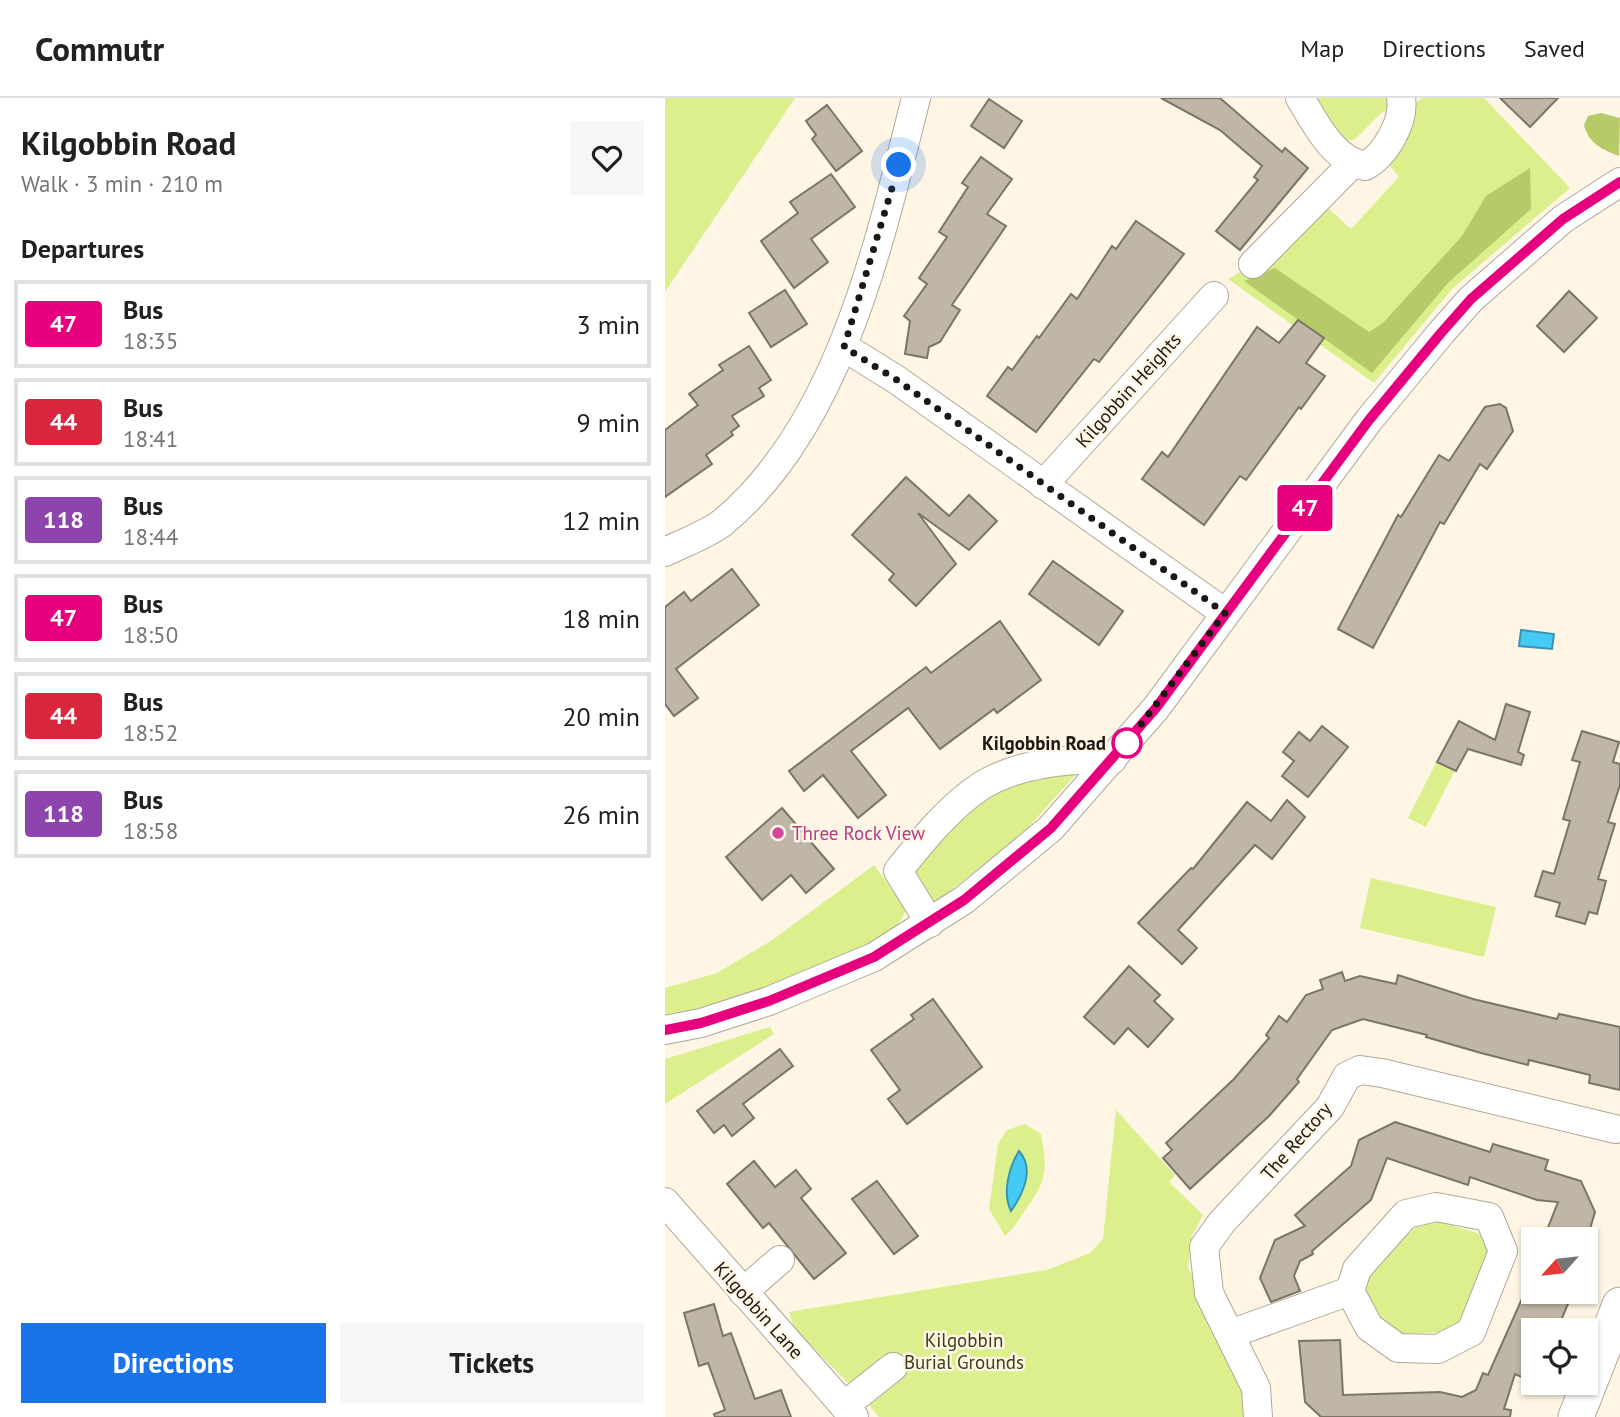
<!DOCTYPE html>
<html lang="en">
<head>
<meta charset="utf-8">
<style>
	body { margin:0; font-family:"PT Sans",sans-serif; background:#f6f6f6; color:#202124; height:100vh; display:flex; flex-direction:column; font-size:26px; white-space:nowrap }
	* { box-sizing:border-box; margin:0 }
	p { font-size:23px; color:#757577 }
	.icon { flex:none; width:38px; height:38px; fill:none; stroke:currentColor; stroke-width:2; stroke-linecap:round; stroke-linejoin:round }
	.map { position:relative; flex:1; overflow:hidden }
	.panel { display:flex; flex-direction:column; background:#fff; width:665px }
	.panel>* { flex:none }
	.badge { padding:0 14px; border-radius:5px; font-size:24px; line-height:46px }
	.needle { width:46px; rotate:243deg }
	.buttons { position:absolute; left:856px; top:1129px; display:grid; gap:14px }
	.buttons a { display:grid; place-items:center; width:77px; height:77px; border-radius:0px; background:#fff; box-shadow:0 2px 5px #0004; font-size:35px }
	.you { position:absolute; width:35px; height:35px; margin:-18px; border:5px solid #fff; border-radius:50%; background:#1a73e8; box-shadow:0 0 0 10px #1a73e833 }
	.map>.badge { position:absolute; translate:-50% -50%; box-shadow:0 0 0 4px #fff }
	h2 { padding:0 21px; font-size:26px; line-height:63px }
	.round { display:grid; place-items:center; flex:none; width:74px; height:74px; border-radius:0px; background:#f6f6f6 }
	.summary { display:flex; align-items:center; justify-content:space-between; height:119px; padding:0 21px }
	h1 { font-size:33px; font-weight:600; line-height:52px }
	.primary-button { display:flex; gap:14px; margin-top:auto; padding:14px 21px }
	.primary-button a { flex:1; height:80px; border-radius:0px; background:#1a73e8; color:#fff; font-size:28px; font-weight:600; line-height:80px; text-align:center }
	.primary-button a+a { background:#f6f6f6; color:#202124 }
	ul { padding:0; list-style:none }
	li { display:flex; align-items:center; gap:21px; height:88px; margin:0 14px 10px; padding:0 7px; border:4px solid #e0e0e0; border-radius:0px }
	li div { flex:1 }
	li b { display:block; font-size:26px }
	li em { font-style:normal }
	li .badge { min-width:77px; font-weight:700; text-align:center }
	header { display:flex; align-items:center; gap:42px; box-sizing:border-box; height:98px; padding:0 35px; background:#fff; border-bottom:2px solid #e0e0e0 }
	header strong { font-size:33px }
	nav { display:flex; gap:38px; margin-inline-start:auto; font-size:24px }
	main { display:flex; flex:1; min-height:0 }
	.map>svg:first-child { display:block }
	.green { fill:#dbef8d }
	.forest { fill:#b7ca68 }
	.water { fill:#45caf3; stroke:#3895b0; stroke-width:2 }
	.building { fill:#bfb6a7; stroke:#7c7466; stroke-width:2 }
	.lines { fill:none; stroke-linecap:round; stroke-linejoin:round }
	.minor-casing { stroke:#b0a899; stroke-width:30 }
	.major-casing { stroke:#b0a899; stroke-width:37 }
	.minor { stroke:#fff; stroke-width:28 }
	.major { stroke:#fff; stroke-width:35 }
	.line-casing { stroke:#fff; stroke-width:16 }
	.line { stroke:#e6007e; stroke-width:10 }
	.walk { stroke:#1b1813; stroke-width:7; stroke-dasharray:0 12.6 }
	.stop-dot { fill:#fff; stroke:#e6007e; stroke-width:3.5 }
	.hotel-dot { fill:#d1479c; stroke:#fef5e4; stroke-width:2.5 }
	.labels { text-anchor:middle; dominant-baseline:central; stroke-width:5; stroke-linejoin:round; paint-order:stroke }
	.street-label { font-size:19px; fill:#1b1813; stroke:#fef5e4 }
	.stop-label { font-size:19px; font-weight:bold; fill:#1b1813; stroke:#fef5e4; text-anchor:end }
	.hotel-label { font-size:19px; fill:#b23c85; stroke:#fef5e4; text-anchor:start }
	.park-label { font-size:19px; fill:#384017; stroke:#fef5e4 }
</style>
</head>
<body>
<header>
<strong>Commutr</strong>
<nav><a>Map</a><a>Directions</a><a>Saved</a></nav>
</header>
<main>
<section class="panel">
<div class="summary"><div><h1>Kilgobbin Road</h1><p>Walk · 3 min · 210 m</p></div><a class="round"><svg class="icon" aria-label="heart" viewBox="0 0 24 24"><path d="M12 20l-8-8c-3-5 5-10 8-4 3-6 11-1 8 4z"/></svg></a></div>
<h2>Departures</h2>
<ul>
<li><span class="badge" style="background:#e6007e;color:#fff">47</span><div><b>Bus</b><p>18:35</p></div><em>3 min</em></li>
<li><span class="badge" style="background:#d7263d;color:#fff">44</span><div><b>Bus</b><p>18:41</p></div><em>9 min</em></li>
<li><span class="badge" style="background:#8e44ad;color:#fff">118</span><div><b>Bus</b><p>18:44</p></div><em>12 min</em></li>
<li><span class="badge" style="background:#e6007e;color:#fff">47</span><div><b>Bus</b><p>18:50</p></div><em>18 min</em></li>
<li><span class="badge" style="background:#d7263d;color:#fff">44</span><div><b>Bus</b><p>18:52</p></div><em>20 min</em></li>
<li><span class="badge" style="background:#8e44ad;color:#fff">118</span><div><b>Bus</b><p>18:58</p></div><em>26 min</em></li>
</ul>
<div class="primary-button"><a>Directions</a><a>Tickets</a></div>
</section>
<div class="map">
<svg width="955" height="1319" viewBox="0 0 955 1319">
	<rect width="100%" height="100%" fill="#fef5e4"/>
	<g class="green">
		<path d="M0 0H130L0 194Z"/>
		<path d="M647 0H723V12L715 16 689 42H678Z"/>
		<path d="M757 0H819L905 90 787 191 709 285 563 181 602 159 663 110 686 131 734 79 723 65 743 12Z"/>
		<path d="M793 622 811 631 761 729 743 720Z"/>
		<path d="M412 675 360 733 269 806 242 770 262 748 344 683Z"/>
		<path d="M209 767 240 809C245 854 39 909 0 919V890L52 875 109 841Z"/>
		<path d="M706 780 831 809 819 859 695 830Z"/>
		<path d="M105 929 109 936 0 1006V961Z"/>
		<path d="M451 1012 510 1077 504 1084 538 1117 527 1138 523 1169 561 1246 585 1319H214L205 1308 206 1299 191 1284 183 1285 129 1230 124 1214 382 1172 425 1155 438 1141Z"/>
		<path d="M360 1026 376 1036C382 1070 383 1080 363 1108 355 1119 351 1129 340 1138L324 1111 333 1046 342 1032Z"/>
		<path d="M765 1121 812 1135 823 1143 824 1155 791 1234 724 1236 697 1190 713 1165 757 1123Z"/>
	</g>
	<g class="forest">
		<path d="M936 15 955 20 954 58C937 51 924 46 919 27L923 18Z"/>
		<path d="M865 70 866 111 783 185 707 275 579 183 610 170 704 234 718 225 797 138 821 98Z"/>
	</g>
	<g class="water">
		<path d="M856 532 889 536 887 551 854 548Z"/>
		<path d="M354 1053C370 1071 358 1096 346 1113 337 1095 344 1069 354 1053Z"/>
	</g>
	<g class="building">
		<path d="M496 0H555L617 54 620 50 643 70 575 152 551 133 593 82 589 79 597 68 555 32Z"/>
		<path d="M835 0H893L865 29Z"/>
		<path d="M324 1 357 23 339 50 306 28Z"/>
		<path d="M162 7 197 53 171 73 147 41 151 37 141 23Z"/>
		<path d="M316 59 347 81 322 116 341 128 287 207 295 212 275 244 264 249 262 260 240 256 245 223 239 218 262 186 254 180 282 139 274 134 303 89 297 85Z"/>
		<path d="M166 76 190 109 146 141 163 164 129 190 96 143 133 115 125 104Z"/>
		<path d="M471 123 519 156 434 264 429 261 371 334 322 298 343 269 347 272 372 238 374 240 406 196 412 201 447 148 451 151Z"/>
		<path d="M120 192 142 226 106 249 84 215Z"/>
		<path d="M904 193 932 220 899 254 872 228Z"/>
		<path d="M633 222 659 240 641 265 660 278 636 311 634 309 581 382 575 378 539 427 477 381 497 354 503 359 592 229 614 245Z"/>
		<path d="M84 248 106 282 94 290 99 298 67 318 74 328 66 334 68 337 41 357 47 366 0 399V332L33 307 24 296 58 272 54 267Z"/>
		<path d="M835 306 841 310 848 333 822 371 815 366 779 426 775 424 708 550 673 531 733 417 736 419 774 357 784 363 820 309Z"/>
		<path d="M241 379 284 418 304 397 332 423 304 452 253 415 291 466 251 508 224 482 229 476 187 437Z"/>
		<path d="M388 463 458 513 434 547 364 496Z"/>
		<path d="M67 471 94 507 11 571 33 600 9 618 0 606V509L19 494 26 503Z"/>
		<path d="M335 523 376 582 332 615 329 611 275 651 243 610 186 653 221 697 193 720 158 677 139 693 124 673 261 569 266 575Z"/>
		<path d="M841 606 865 614 853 654 859 657 856 667 803 651 791 673 772 664 794 623 830 642Z"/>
		<path d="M657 628 683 649 643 699 617 678 629 663 618 654 634 634 645 643Z"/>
		<path d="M917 633 954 644 948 664 955 666V687L943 724 950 726 933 781 941 783 932 816 924 814 920 826 891 818 895 805 870 798 878 773 889 776 905 723 898 721 915 664 907 662Z"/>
		<path d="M622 702 640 719 607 761 590 747 513 832 532 850 517 866 473 825 526 770 528 771 582 704 606 723Z"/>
		<path d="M117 710 169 771 141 795 126 777 97 802 61 759Z"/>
		<path d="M464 868 495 897 489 903 508 921 483 949 463 930 449 946 419 919Z"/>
		<path d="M677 874 680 883 695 878 731 886 733 877 808 901 892 921 894 916 955 929V992L924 985 925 977 864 962 863 967 816 955 761 939 762 937 698 921 667 932 632 981 634 984 604 1018 525 1091 498 1060 507 1052 501 1045 569 981 604 940 601 937 614 918 622 924 641 897 658 891 655 882Z"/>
		<path d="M268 901 317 969 242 1026 223 1001 235 992 206 952 249 921 246 917Z"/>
		<path d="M115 951 128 968 78 1006 89 1020 67 1038 59 1027 49 1035 32 1013Z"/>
		<path d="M730 1024 825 1054 828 1046 883 1062 880 1072 916 1083 930 1114 922 1141 882 1132 893 1104 872 1102 805 1079 803 1087 722 1060 706 1102 647 1153 648 1156 635 1163 629 1178 635 1193 606 1204 595 1180 610 1142 640 1128 630 1117 686 1068 694 1042Z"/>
		<path d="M89 1063 110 1089 131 1072 146 1091 136 1100 181 1155 149 1181 104 1125 98 1130 62 1086Z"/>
		<path d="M212 1083 253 1138 229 1156 187 1101Z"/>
		<path d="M860 1194H908L892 1232H868V1284L850 1276 839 1311 846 1312 845 1319H656L640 1304 634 1243 675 1242 678 1297 775 1294 797 1299 811 1292 818 1275 823 1277Z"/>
		<path d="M49 1206 58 1238 66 1235 90 1301 116 1292 126 1319H50L49 1316 60 1312 43 1265 34 1268 19 1215Z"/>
	</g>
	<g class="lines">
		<defs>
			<g id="minor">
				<path d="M635 0C651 26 668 62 700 68 720 58 740 23 736 0"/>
				<path d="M588 166 688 65"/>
				<path d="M179 249 232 282 560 515"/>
				<path d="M378 387 549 198"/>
				<path d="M0 454C18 445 41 437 57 425 175 328 215 142 251 0"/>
				<path d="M265 825 233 773C257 743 284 709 316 688 353 665 405 660 447 662"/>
				<path d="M0 932 36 925 104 903 209 859 299 802 386 730 491 610 704 322 776 235 806 201 898 121 955 84"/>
				<path d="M0 1104 189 1319"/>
				<path d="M771 1109 824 1119 838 1153 806 1234 773 1251 733 1250 704 1229 685 1193 692 1171 741 1116Z"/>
				<path d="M78 1194 115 1162"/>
				<path d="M565 1236 685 1193"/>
				<path d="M179 1308 228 1269"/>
				<path d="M593 1319 591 1290 544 1195 539 1149 557 1124 665 1009 682 978 695 972 717 975 950 1031"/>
			</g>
			<path id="major" d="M911 1319 955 1207"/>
		</defs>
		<use href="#minor" class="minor-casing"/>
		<use href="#major" class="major-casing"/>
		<use href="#minor" class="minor"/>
		<use href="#major" class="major"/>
	</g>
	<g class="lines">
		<defs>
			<path id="line" d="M0 932 36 925 104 903 209 859 299 802 386 730 491 610 704 322 776 235 806 201 898 121 955 84"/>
		</defs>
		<use href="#line" class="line-casing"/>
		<use href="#line" class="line"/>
		<path class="walk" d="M234 67 179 249 232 282 560 515 462 645"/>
	</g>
	<circle class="stop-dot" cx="462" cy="645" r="14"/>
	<circle class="hotel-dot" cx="113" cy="735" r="7"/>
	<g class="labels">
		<g class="street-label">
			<text transform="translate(463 292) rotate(-48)">Kilgobbin Heights</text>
			<text transform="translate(631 1043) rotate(-49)">The Rectory</text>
			<text transform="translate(94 1212) rotate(48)">Kilgobbin Lane</text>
		</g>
		<g class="stop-label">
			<text x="441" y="645">Kilgobbin Road</text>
		</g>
		<g class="hotel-label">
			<text x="127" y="735">Three Rock View</text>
		</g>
		<g class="park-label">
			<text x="299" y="1242">Kilgobbin<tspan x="299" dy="22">Burial Grounds</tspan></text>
		</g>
	</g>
</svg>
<div class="buttons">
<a><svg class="needle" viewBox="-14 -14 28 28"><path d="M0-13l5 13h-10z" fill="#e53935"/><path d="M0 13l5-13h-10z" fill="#757577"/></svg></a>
<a><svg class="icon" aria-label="locate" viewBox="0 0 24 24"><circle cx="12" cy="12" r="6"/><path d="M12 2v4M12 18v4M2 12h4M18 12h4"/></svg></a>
</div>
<div class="you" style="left:234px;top:67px"></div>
<b class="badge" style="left:640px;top:410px;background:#e6007e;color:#fff">47</b>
</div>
</main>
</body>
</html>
